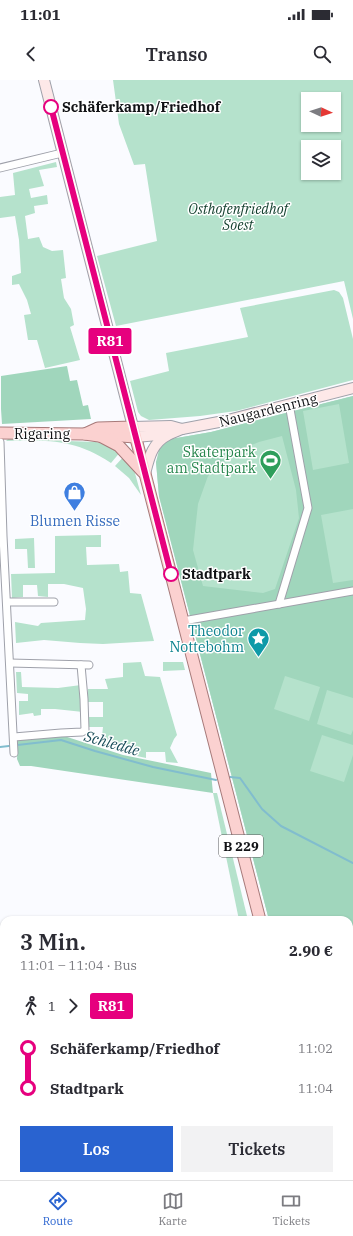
<!DOCTYPE html>
<html lang="de">
<head>
<meta charset="utf-8">
<style>
	body { margin:0; font-family:"IBM Plex Serif",serif; background:#f2f2f3; color:#2b2b33; height:100vh; display:flex; flex-direction:column; font-size:15px; white-space:nowrap }
	* { box-sizing:border-box; margin:0 }
	p { font-size:13px; color:#7c7c81 }
	.icon { flex:none; width:22px; height:22px; fill:none; stroke:currentColor; stroke-width:2; stroke-linecap:round; stroke-linejoin:round }
	.map { position:relative; flex:1; overflow:hidden }
	.sheet { position:absolute; left:0px; top:836px; width:353px; height:264px; display:flex; flex-direction:column; background:#fff; border-radius:12px 12px 0 0; box-shadow:0 1px 3px #0004 }
	.sheet>* { flex:none }
	.badge { padding:0 8px; border-radius:3px; font-size:14px; line-height:26px }
	.needle { width:26px; rotate:93deg }
	.tools { position:absolute; left:301px; top:12px; display:grid; gap:8px }
	.tools a { display:grid; place-items:center; width:40px; height:40px; border-radius:0px; background:#fff; box-shadow:0 1px 3px #0004; font-size:20px }
	.map>.badge { position:absolute; translate:-50% -50%; box-shadow:0 0 0 2px #fff }
	.legs { display:flex; align-items:center; gap:6px; height:44px; padding:0 20px; font-size:13px }
	.legs p { margin-inline-start:auto }
	.overview { display:flex; align-items:center; justify-content:space-between; height:68px; padding:0 20px }
	h1 { font-size:22px; font-weight:600; line-height:30px }
	.primary-button { display:flex; gap:8px; margin-top:auto; padding:8px 20px }
	.primary-button a { flex:1; height:46px; border-radius:0px; background:#2963d0; color:#fff; font-size:16px; font-weight:600; line-height:46px; text-align:center }
	.primary-button a+a { background:#f2f2f3; color:#2b2b33 }
	ul { padding:0 20px; list-style:none }
	li { display:flex; align-items:center; gap:14px; height:40px; font-size:15px }
	li i { display:grid; place-items:center; width:6px; height:100%; margin:0 5px; background:currentColor }
	li i::after { content:''; width:10px; height:10px; margin:-5px; border:3px solid; border-radius:50%; background:#fff }
	li p { margin-inline-start:auto }
	li:first-child i { background:linear-gradient(#0000 50%,currentColor 0) }
	li:last-child i { background:linear-gradient(currentColor 50%,#0000 0) }
	.status { display:flex; justify-content:space-between; align-items:center; height:28px; padding:0 20px; background:#fff; direction:ltr }
	.status svg { height:11px; fill:currentColor }
	header { display:flex; justify-content:space-between; align-items:center; height:52px; padding:0 20px; background:#fff; font-size:18px; font-weight:600 }
	.tabs { display:flex; justify-content:space-around; align-items:center; height:56px; border-top:1px solid #e1e1e2; background:#fff; font-size:11px; color:#7c7c81 }
	.tabs a { display:grid; justify-items:center; gap:2px }
	.tabs .selected { color:#2963d0 }
	.map>svg:first-child { display:block }
	.green { fill:#b5e2cc; fill-rule:evenodd }
	.forest { fill:#a0d6bc; fill-rule:evenodd }
	.lines { fill:none; stroke-linecap:round; stroke-linejoin:round }
	.stream { stroke:#81bdce; stroke-width:2 }
	.street-casing { stroke:#9fa1aa; stroke-width:9 }
	.secondary-casing { stroke:#9fa1aa; stroke-width:12 }
	.primary-casing { stroke:#a77a7a; stroke-width:13 }
	.highway-casing { stroke:#a77a7a; stroke-width:15 }
	.street { stroke:#fff; stroke-width:7 }
	.secondary { stroke:#fde8e8; stroke-width:10 }
	.primary { stroke:#fbd1d0; stroke-width:11 }
	.highway { stroke:#f8b2b1; stroke-width:13 }
	.line-1-casing { stroke:#fff; stroke-width:9 }
	.line-1 { stroke:#e6007e; stroke-width:6 }
	.stop-1-dot { fill:#fff; stroke:#e6007e; stroke-width:2 }
	.labels { text-anchor:middle; dominant-baseline:central; stroke-width:3; stroke-linejoin:round; paint-order:stroke }
	.shield { fill:#fff; stroke:#58595b; stroke-width:1 }
	.shield-label { font-size:13px; font-weight:bold; fill:#111215 }
	.stop-label { font-size:14px; font-weight:bold; fill:#111215; stroke:#fff; text-anchor:start }
	.park-label { font-size:14px; font-style:italic; fill:#113e2c; stroke:#fff }
	.street-label { font-size:14px; fill:#111215; stroke:#fff }
	.leisure-label { font-size:14px; fill:#27864d; stroke:#fff; text-anchor:end }
	.shop-label { font-size:14px; fill:#366cbe; stroke:#fff }
	.culture-label { font-size:14px; fill:#0d838f; stroke:#fff; text-anchor:end }
	.water-label { font-size:15px; font-style:italic; fill:#194d5a; stroke:#fff }
</style>
</head>
<body>
<div class="status"><b>11:01</b><svg viewBox="0 0 49 12"><path d="M0 12V9h3v3zM5 12V6h3v6zM10 12V3h3v9zM15 12V0h3v12zM26 1h20v11H26zM47 4h2v5h-2z"/></svg></div>
<header><svg class="icon" aria-label="back" viewBox="0 0 24 24"><path d="M15 5l-7 7 7 7"/></svg>Transo<svg class="icon" aria-label="search" viewBox="0 0 24 24"><circle cx="10" cy="10" r="6"/><path d="M15 15l6 6"/></svg></header>
<div class="map">
<svg width="353" height="1100" viewBox="0 0 353 1100">
	<rect width="100%" height="100%" fill="#fafbff"/>
	<g class="green">
		<path d="M113 0H353V239L344 201 116 246 97 176 157 161 145 84 134 85 119 44ZM308 19H334V45H308ZM308 67H334V93H308Z"/>
		<path d="M56 82 57 87 39 90 44 106 29 109 31 118 47 115 48 124 34 126 35 133 25 136 28 159 39 157 43 167 52 171 63 170 66 198 61 199 64 218 71 229 74 245 70 247 80 280 45 288 37 260H28L24 235 31 234 27 220 19 204 12 205V196L21 193 19 160 15 136 0 138V117L15 115 13 93Z"/>
		<path d="M334 210 339 212 343 218 353 259V300L236 331 200 336 149 340 141 336 138 332 130 301 169 291 166 273 248 257 240 228Z"/>
		<path d="M353 316V992H349V840H269L159 416 156 382 171 359 211 352Z"/>
		<path d="M9 358H45L67 361 96 362 111 366 121 371 111 383C75 359 47 360 6 361Z"/>
		<path d="M125 375 133 386 141 415 129 398 115 386Z"/>
		<path d="M101 455V467H86L87 485 119 484 120 492 128 491 130 513 141 514 154 561 103 564 80 563 44 560 16 563 15 542 38 546 41 543 85 540 86 529 83 508 64 504H48V517L38 516 37 505H23V517L12 518 11 494 55 493V456Z"/>
		<path d="M34 458 35 488H28L27 469H15V459Z"/>
		<path d="M141 582 145 596 160 597 177 655 174 659 170 668 178 683 166 682 165 672H146V678L123 673 101 665 103 647H87L88 637H103V622H87L88 609H108L105 599 123 597V583Z"/>
		<path d="M163 582H183L185 590 163 591Z"/>
		<path d="M16 592H21L22 607 58 608 81 605 83 632 55 629H41V635L34 636 33 633 19 635V621H28V614L17 613Z"/>
		<path d="M213 713H217L248 840H239Z"/>
		<path d="M353 1019V1100H334L333 1096H349V1020Z"/>
	</g>
	<g class="forest">
		<path d="M67 286 70 301 77 300 83 326 88 325 91 339 2 344 1 329V296Z"/>
		<path d="M353 316V429L321 435 333 503 353 500V618L327 610 317 644 351 655 353 650V665L322 655 310 691 344 702 353 675V992H349V840H269L159 416 156 382 160 366 171 359 211 352ZM339 324 349 383 313 390 303 331ZM282 356 296 410 299 438 275 509 263 513 203 506 193 470 198 424 208 396 238 370 259 362ZM285 596 320 607 309 641 274 629Z"/>
		<path d="M61 655 123 675 211 693 213 713 31 686H20L17 679 18 660Z"/>
	</g>
	<g class="lines">
		<g class="stream">
			<path d="M0 667 61 660 95 671 153 687 216 700"/>
			<path d="M230 697 240 698 262 729 281 746 353 783"/>
		</g>
		<defs>
			<g id="street">
				<path d="M0 88 62 73"/>
				<path d="M0 362 3 456 14 673"/>
				<path d="M7 522H54"/>
				<path d="M279 524 308 428 289 324"/>
				<path d="M183 541 353 511"/>
				<path d="M10 583 89 585"/>
				<path d="M14 657 61 653 82 652 85 650 84 619 81 585"/>
				<path d="M349 922 353 923"/>
			</g>
			<g id="secondary">
				<path d="M44 0 133 347 171 346 182 349"/>
				<path d="M135 357 170 354 182 349 224 341 353 308"/>
				<path d="M145 394C149 378 152 363 168 355"/>
			</g>
			<g id="primary">
				<path d="M0 353 85 354 99 356H121L135 357"/>
				<path d="M85 354 98 348 133 347 260 840"/>
				<path d="M100 356 119 366 143 392"/>
				<path d="M327 1096 328 1100"/>
			</g>
			<g id="highway">
				<path d="M0 987 4 988"/>
				<path d="M349 1007 353 1008"/>
			</g>
		</defs>
		<use href="#street" class="street-casing"/>
		<use href="#secondary" class="secondary-casing"/>
		<use href="#primary" class="primary-casing"/>
		<use href="#highway" class="highway-casing"/>
		<use href="#street" class="street"/>
		<use href="#secondary" class="secondary"/>
		<use href="#primary" class="primary"/>
		<use href="#highway" class="highway"/>
	</g>
	<g class="lines">
		<defs>
			<path id="line-1" d="M51 27 171 494"/>
		</defs>
		<use href="#line-1" class="line-1-casing"/>
		<use href="#line-1" class="line-1"/>
	</g>
	<defs>
		<symbol id="stadium-pin" viewBox="-11 -11 22 30"><path d="M0 17L-7.5 6A9.5 9.5 0 1 1 7.5 6Z" fill="#2e9e5b" stroke="#fff"/><path d="M0-5a6.5 5 0 1 0 0 10a6.5 5 0 1 0 0-10ZM-3.5-1.8h7v3.6h-7Z" fill="#fff"/></symbol>
		<symbol id="shop-pin" viewBox="-11 -11 22 30"><path d="M0 17L-7.5 6A9.5 9.5 0 1 1 7.5 6Z" fill="#3f7fe0" stroke="#fff"/><path d="M-5-2.5h2.3a2.7 3.5 0 0 1 5.4 0H5L5.5 6h-11ZM-1.5-2.5h3a1.5 2.3 0 0 0-3 0Z" fill="#fff"/></symbol>
		<symbol id="sight-pin" viewBox="-11 -11 22 30"><path d="M0 17L-7.5 6A9.5 9.5 0 1 1 7.5 6Z" fill="#0f9aa8" stroke="#fff"/><path d="M0-6L1.8-2.2L6-1.7L2.9 1.2L3.7 5.4L0 3.3L-3.7 5.4L-2.9 1.2L-6-1.7L-1.8-2.2Z" fill="#fff"/></symbol>
	</defs>
	<g fill-rule="evenodd">
		<use href="#stadium-pin" x="258" y="368" width="25" height="34"/>
		<use href="#shop-pin" x="62" y="400" width="25" height="34"/>
		<use href="#sight-pin" x="246" y="546" width="25" height="34"/>
	</g>
	<g class="stop-1-dot">
		<circle cx="51" cy="27" r="7"/>
		<circle cx="171" cy="494" r="7"/>
	</g>
	<g class="labels">
		<rect class="shield" x="219" y="755" width="44" height="22" rx="3"/>
		<g class="shield-label">
			<text x="241" y="766">B 229</text>
		</g>
		<g class="stop-label">
			<text x="62" y="27">Schäferkamp/Friedhof</text>
			<text x="182" y="494">Stadtpark</text>
		</g>
		<g class="park-label">
			<text x="238" y="129">Osthofenfriedhof<tspan x="238" dy="16">Soest</tspan></text>
		</g>
		<g class="street-label">
			<text transform="translate(268 330) rotate(-14)">Naugardenring</text>
			<text x="42" y="354">Rigaring</text>
		</g>
		<g class="leisure-label">
			<text x="256" y="372">Skaterpark<tspan x="256" dy="16">am Stadtpark</tspan></text>
		</g>
		<g class="shop-label">
			<text x="75" y="441">Blumen Risse</text>
		</g>
		<g class="culture-label">
			<text x="244" y="551">Theodor<tspan x="244" dy="16">Nottebohm</tspan></text>
		</g>
		<g class="water-label">
			<text transform="translate(112 663) rotate(16)">Schledde</text>
		</g>
	</g>
</svg>
<div class="tools">
<a><svg class="needle" viewBox="-14 -14 28 28"><path d="M0-13l5 13h-10z" fill="#e53935"/><path d="M0 13l5-13h-10z" fill="#7c7c81"/></svg></a>
<a><svg class="icon" aria-label="layers" viewBox="0 0 24 24"><path d="M12 4l9 5-9 5-9-5zM3 14l9 5 9-5"/></svg></a>
</div>
<b class="badge" style="left:110px;top:261px;background:#e6007e;color:#fff">R81</b>
<section class="sheet">
<div class="overview"><div><h1>3 Min.</h1><p>11:01 – 11:04 · Bus</p></div><b>2.90 €</b></div>
<div class="legs"><svg class="icon" aria-label="walk" viewBox="0 0 24 24"><circle cx="13" cy="4" r="2"/><path d="M13 8l-2 6 4 7M11 14l-3 7M7 12l3-4h3l4 4"/></svg>1<svg class="icon" aria-label="forward" viewBox="0 0 24 24"><path d="M9 5l7 7-7 7"/></svg><b class="badge" style="background:#e6007e;color:#fff">R81</b></div>
<ul>
<li><i style="color:#e6007e"></i><b>Schäferkamp/Friedhof</b><p>11:02</p></li>
<li><i style="color:#e6007e"></i><b>Stadtpark</b><p>11:04</p></li>
</ul>
<div class="primary-button"><a>Los</a><a>Tickets</a></div>
</section>
</div>
<nav class="tabs">
<a class="selected"><svg class="icon" aria-label="directions" viewBox="0 0 24 24"><path d="M12 3l9 9-9 9-9-9zM9 14v-3h6M13 9l2 2-2 2"/></svg>Route</a>
<a><svg class="icon" aria-label="map" viewBox="0 0 24 24"><path d="M3 6l6-2 6 2 6-2v14l-6 2-6-2-6 2zM9 4v14M15 6v14"/></svg>Karte</a>
<a><svg class="icon" aria-label="tickets" viewBox="0 0 24 24"><path d="M3 7h18v10H3zM15 7v10"/></svg>Tickets</a>
</nav>
</body>
</html>
